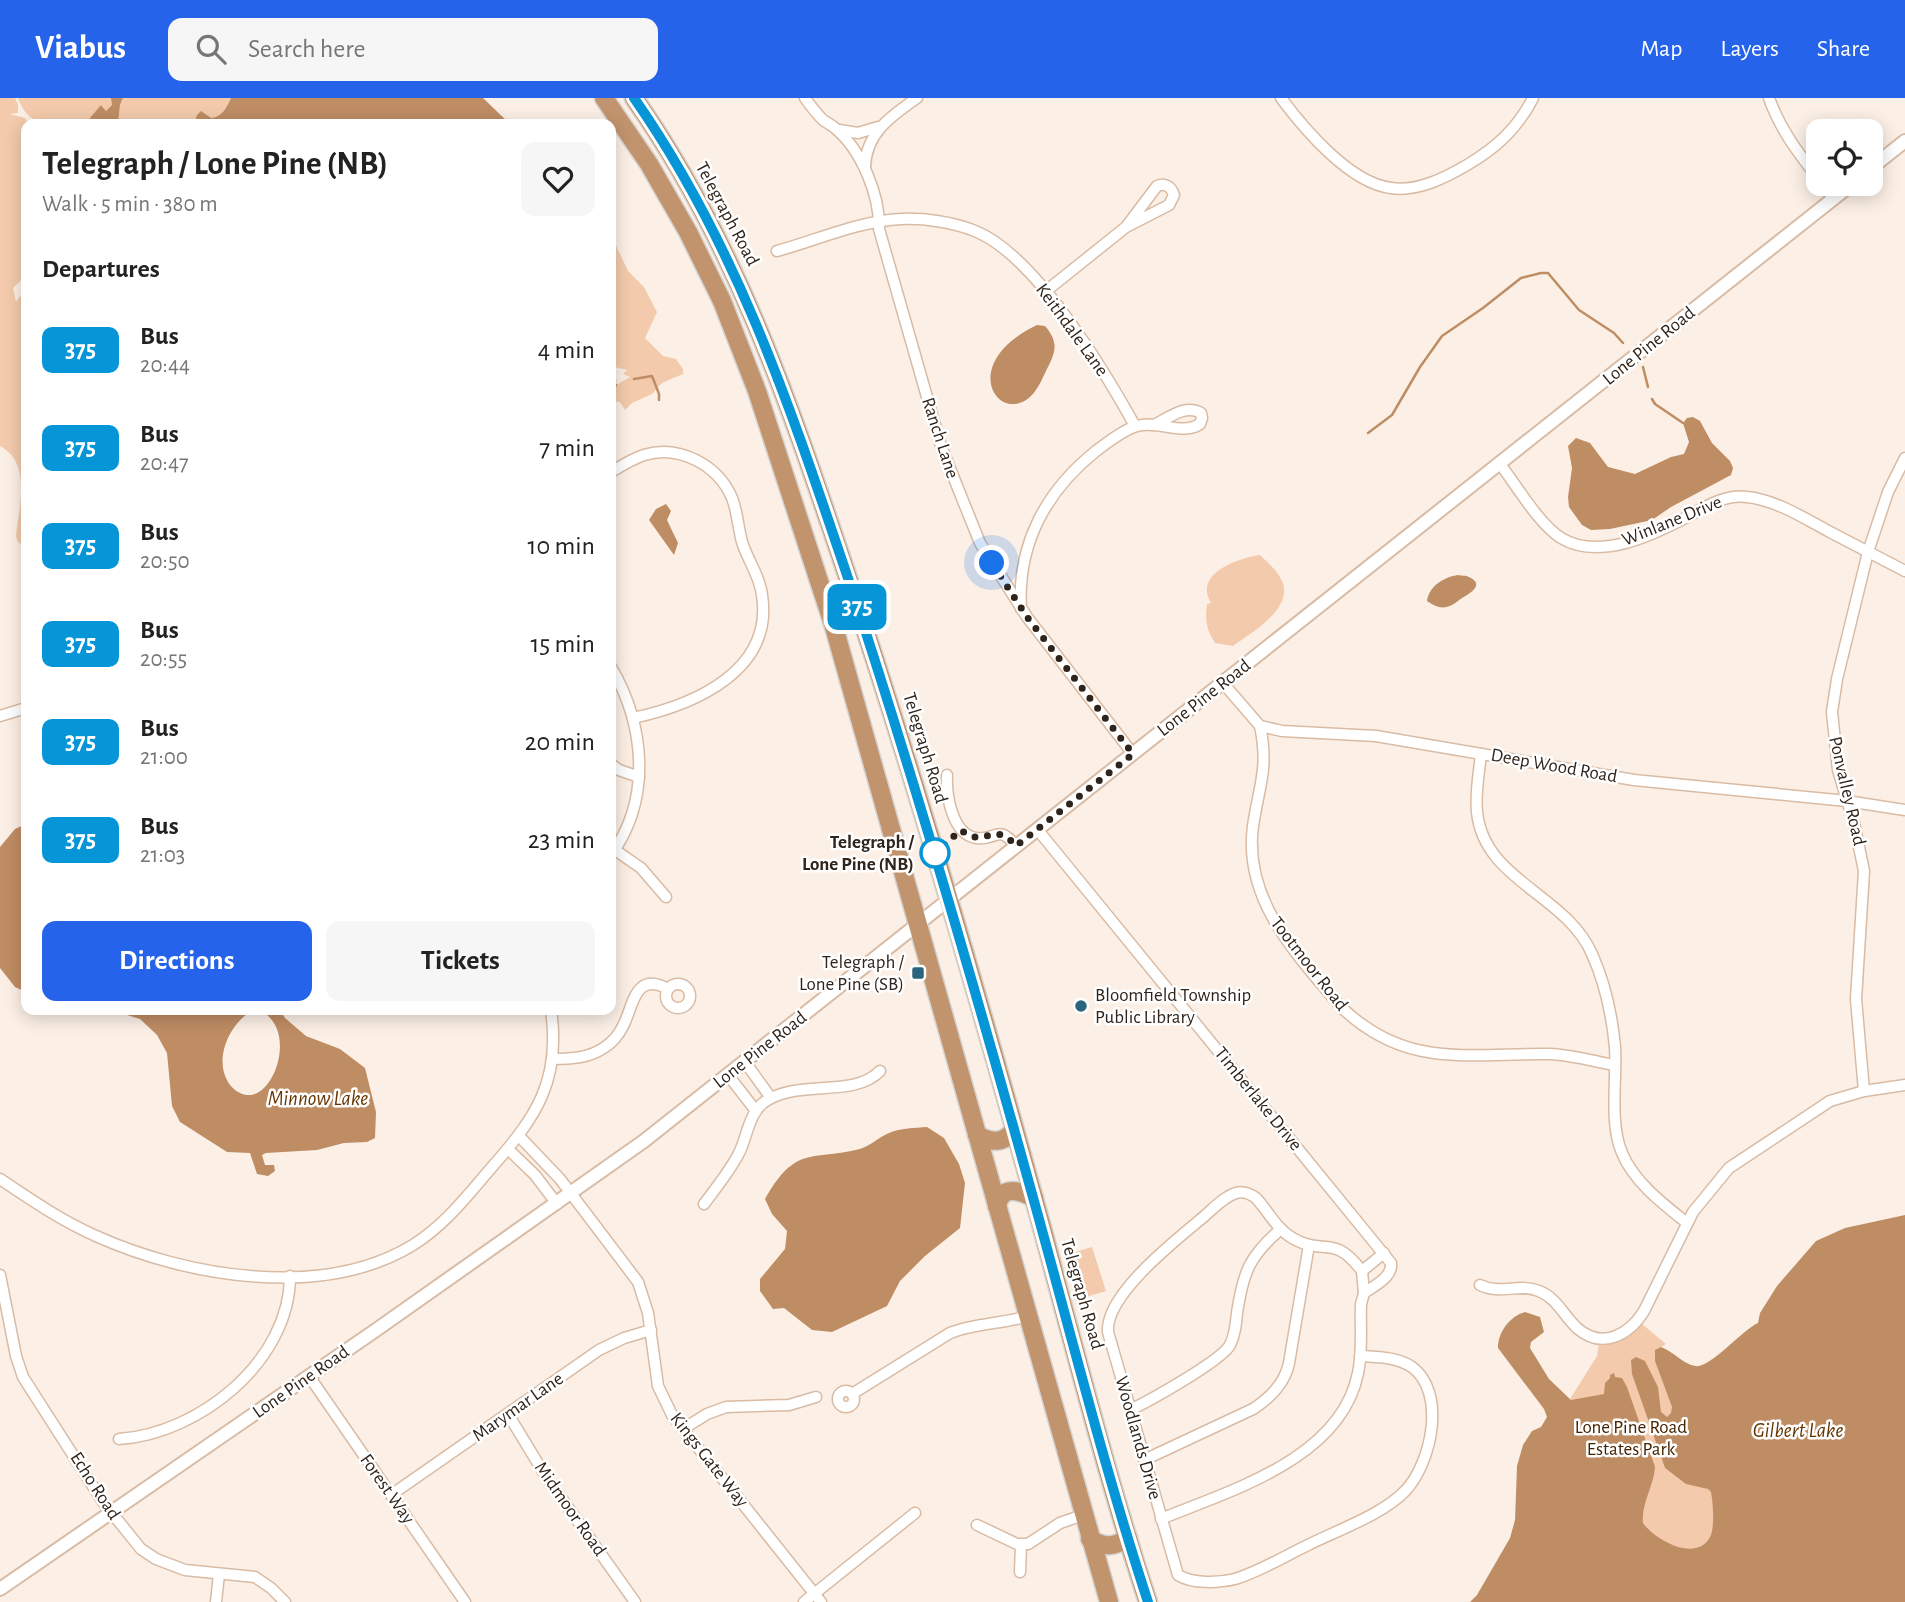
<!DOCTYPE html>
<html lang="en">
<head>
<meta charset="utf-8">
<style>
	body { margin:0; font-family:"Alegreya Sans",sans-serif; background:#f6f6f6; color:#222; height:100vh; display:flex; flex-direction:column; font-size:26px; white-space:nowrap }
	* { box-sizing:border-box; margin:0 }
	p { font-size:23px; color:#767676 }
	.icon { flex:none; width:38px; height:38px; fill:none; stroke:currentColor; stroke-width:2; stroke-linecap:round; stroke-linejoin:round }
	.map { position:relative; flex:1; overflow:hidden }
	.sheet { position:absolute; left:21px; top:21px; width:595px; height:896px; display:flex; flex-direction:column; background:#fff; border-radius:14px; box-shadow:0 4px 18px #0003 }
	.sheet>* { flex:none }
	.badge { padding:0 14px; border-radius:10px; font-size:24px; line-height:46px }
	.fabs { position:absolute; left:1806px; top:21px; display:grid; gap:14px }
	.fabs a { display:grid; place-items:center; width:77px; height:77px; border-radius:14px; background:#fff; box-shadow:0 4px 18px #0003; font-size:35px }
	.you { position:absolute; width:35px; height:35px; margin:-18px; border:5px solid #fff; border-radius:50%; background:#1a73e8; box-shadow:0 0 0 10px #1a73e833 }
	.map>.badge { position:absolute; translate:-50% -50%; box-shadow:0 0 0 4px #fff }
	h2 { padding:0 21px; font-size:26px; line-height:63px }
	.round { display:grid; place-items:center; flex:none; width:74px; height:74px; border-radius:14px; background:#f6f6f6 }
	.overview { display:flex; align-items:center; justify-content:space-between; height:119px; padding:0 21px }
	h1 { font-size:33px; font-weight:600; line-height:52px }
	.primary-button { display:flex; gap:14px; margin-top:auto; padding:14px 21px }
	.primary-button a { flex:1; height:80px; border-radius:14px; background:#2563eb; color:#fff; font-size:28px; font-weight:600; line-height:80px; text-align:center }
	.primary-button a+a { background:#f6f6f6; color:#222 }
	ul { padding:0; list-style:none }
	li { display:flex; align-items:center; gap:21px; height:98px; padding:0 21px }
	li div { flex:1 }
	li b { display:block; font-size:26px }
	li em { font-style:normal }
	li .badge { min-width:77px; font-weight:700; text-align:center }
	header { display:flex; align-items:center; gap:42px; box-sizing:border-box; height:98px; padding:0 35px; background:#2563eb; color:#fff }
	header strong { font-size:33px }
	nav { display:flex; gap:38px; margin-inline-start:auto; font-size:24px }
	.search { width:490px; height:63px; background:#f6f6f6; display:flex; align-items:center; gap:18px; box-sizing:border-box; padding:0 24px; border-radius:14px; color:#767676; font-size:26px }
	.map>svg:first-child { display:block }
	.green { fill:#f3cbac }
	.water { fill:#bf8d64 }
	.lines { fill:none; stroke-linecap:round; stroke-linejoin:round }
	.stream { stroke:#bf8d64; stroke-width:2.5 }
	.minor-casing { stroke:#d9bba4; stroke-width:13 }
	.tertiary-casing { stroke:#d9bba4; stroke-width:16 }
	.trunk-casing { stroke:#d5d3d1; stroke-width:21 }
	.minor { stroke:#fff; stroke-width:10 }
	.tertiary { stroke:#fff; stroke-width:12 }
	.trunk { stroke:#c2946e; stroke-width:18 }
	.line-casing { stroke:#fff; stroke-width:16 }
	.line { stroke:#0696d7; stroke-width:10 }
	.walk { stroke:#2f241b; stroke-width:7; stroke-dasharray:0 12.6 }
	.stop-dot { fill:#fff; stroke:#0696d7; stroke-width:3.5 }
	.poi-dot { fill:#2a647d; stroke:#fff; stroke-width:2.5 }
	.labels { text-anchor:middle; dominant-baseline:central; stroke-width:5; stroke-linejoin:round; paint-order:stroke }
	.street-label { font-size:19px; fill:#2f241b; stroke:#fff }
	.stop-label { font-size:19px; font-weight:bold; fill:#2f241b; stroke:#fff; text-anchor:end }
	.poi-label { font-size:19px; fill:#2f241b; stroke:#fff; text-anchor:end }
	.park-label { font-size:19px; fill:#452302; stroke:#fff }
	.water-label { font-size:21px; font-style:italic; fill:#653500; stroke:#fff }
</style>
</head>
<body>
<header>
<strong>Viabus</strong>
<div class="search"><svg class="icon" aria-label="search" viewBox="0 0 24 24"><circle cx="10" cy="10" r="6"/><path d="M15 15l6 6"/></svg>Search here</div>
<nav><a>Map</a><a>Layers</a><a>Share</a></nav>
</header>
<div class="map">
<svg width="1905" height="1504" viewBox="0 0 1905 1504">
	<rect width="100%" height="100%" fill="#fcf0e6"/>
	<g class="green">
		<path d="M0 0H15L18 6V15L10 16 25 20 29 26H26V177L13 190 16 204 20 198 24 200C18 218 23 227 26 244V450L18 444 16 438C19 407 32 365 0 348Z"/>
		<path d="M18 0H111L113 7 106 13 101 7 91 26C60 26 30 35 18 0Z"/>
		<path d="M123 0H231C221 19 219 20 197 21L194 26H118L120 7Z"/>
		<path d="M611 137 628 173 644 189 657 214 645 240 663 258 676 261 683 271V276L662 285 652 296 632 305 625 312 620 304 611 303V277L617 282 616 287 630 279 623 276 627 272 611 268Z"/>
		<path d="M1260 457C1268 465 1278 473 1282 483 1294 511 1251 535 1233 548L1215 545C1206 531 1205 522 1207 506L1211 505C1193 475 1239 460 1260 457Z"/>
		<path d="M1092 1149 1106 1193 1086 1199 1072 1155Z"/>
		<path d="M1642 1226 1666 1246 1661 1249 1746 1446 1648 1466 1570 1301 1597 1258 1599 1245C1617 1244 1630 1240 1642 1226Z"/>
	</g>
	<g class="water">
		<path d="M111 0H123L120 7 118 26H91L90 20 101 7 106 13 112 7Z"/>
		<path d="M231 0H483L510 26H194L197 17 201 13 211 20C222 19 226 10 231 0Z"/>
		<path d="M1037 227 1045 228C1057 242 1057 251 1049 267 1044 276 1040 288 1033 296 1001 331 954 267 1037 227Z"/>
		<path d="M1693 319 1700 323 1712 345 1730 363 1733 370 1731 377 1671 409 1652 422 1610 431 1591 432 1582 427 1569 409 1568 399 1572 370 1568 348 1576 340 1590 345 1608 369 1635 376 1671 359 1684 356 1689 344 1683 325 1687 320Z"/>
		<path d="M666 406 671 413 667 422 678 445 674 457 649 422 656 411Z"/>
		<path d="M1458 477C1461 478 1466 477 1469 479 1489 488 1462 499 1458 503 1448 511 1439 512 1427 503 1429 488 1444 479 1458 477Z"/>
		<path d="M26 726V894L15 889 0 870V749L15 731Z"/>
		<path d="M111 912H254C232 922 215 957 226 980 229 987 234 992 240 995 273 1011 301 928 258 912H280L285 920 306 938 340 951 365 970 376 1014 375 1040 367 1044 344 1045 317 1052 266 1055 262 1057 265 1067H274L275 1073 268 1078 257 1076 250 1055 227 1054 180 1024 172 1008 167 955 157 937 140 921Z"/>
		<path d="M927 1029 944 1040 959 1066 965 1085 960 1130 925 1158 900 1183 887 1208 832 1234 812 1232 784 1210 773 1211 760 1193V1181L785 1151 787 1133 772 1116 765 1101C796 1047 810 1063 860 1051 870 1048 879 1039 889 1035 901 1030 914 1030 927 1029Z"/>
		<path d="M1905 1117V1504H1470L1477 1497 1510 1440 1515 1422 1517 1368 1523 1347 1532 1333 1541 1329 1547 1319 1544 1311 1498 1250C1498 1234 1510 1218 1525 1214L1540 1219 1544 1234 1531 1244 1530 1250 1549 1281 1571 1302 1604 1296 1605 1285 1610 1280V1277L1614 1275 1615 1279 1622 1280 1627 1289 1655 1369C1654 1388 1641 1405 1643 1425 1655 1442 1696 1465 1710 1439 1715 1430 1713 1405 1711 1394L1708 1391 1686 1386 1665 1370 1632 1276 1631 1262 1636 1259 1645 1263 1658 1289 1661 1314 1667 1319 1671 1315 1672 1309 1655 1263V1252L1661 1249C1673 1253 1683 1266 1695 1268 1710 1271 1742 1232 1758 1225L1760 1215 1777 1188 1816 1143 1845 1130Z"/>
	</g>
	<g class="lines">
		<g class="stream">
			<path d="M1643 269 1648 289"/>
			<path d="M634 281 652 278 659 296V302"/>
			<path d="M611 293 616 287"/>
			<path d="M1652 301 1655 306 1683 325"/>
			<path d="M1368 335 1392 317 1420 269 1442 238 1483 210 1521 180 1541 175H1548L1579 212 1614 235 1623 245"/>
		</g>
		<defs>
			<g id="minor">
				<path d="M805 0C810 7 816 15 823 22 827 25 832 27 836 31 862 53 880 98 879 131L941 348 980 445 1027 519 1133 656"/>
				<path d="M1281 0C1305 32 1350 85 1391 90 1417 94 1445 80 1467 67 1496 50 1518 30 1533 0"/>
				<path d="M1769 0C1780 31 1798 55 1818 80"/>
				<path d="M839 32 858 35 878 29"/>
				<path d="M865 69C866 35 891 18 917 0"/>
				<path d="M1822 86 1833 100"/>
				<path d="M777 153C817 142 859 123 901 121 924 120 953 124 975 133 1035 157 1104 272 1135 328"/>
				<path d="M1046 193 1126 129 1169 107 1174 97C1171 88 1165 85 1157 88L1126 129"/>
				<path d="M1500 366C1517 388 1538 425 1561 440 1599 463 1653 437 1687 419 1705 409 1725 396 1747 399 1776 402 1804 420 1830 434 1855 447 1880 460 1905 473"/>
				<path d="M611 374C621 368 632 361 644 357 679 346 718 367 732 400 738 415 738 432 743 447 749 464 760 479 762 497 774 573 694 607 633 620"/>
				<path d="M1021 511C1017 446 1046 393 1096 353 1108 344 1123 332 1137 328 1158 322 1182 338 1200 326L1202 320 1201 315C1186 306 1170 319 1156 326"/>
				<path d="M611 569C645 627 652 701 611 757"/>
				<path d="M1223 585 1260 628 1282 633 1376 638 1634 682 1847 703 1905 712"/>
				<path d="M0 618 26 610"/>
				<path d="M1260 628C1269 671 1259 687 1253 728 1243 802 1297 857 1341 909 1407 972 1468 955 1550 956 1572 957 1593 963 1614 967"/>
				<path d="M1481 656C1479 675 1475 695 1477 714 1484 783 1566 796 1592 856 1605 885 1612 917 1615 949 1617 981 1609 1025 1622 1055 1634 1084 1663 1106 1687 1125"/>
				<path d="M611 666 619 672 639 679"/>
				<path d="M947 677C946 697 952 736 976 740 997 743 997 725 1016 748"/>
				<path d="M1037 731 1391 1165C1393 1179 1374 1188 1364 1195"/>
				<path d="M615 752 641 770 666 799"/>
				<circle cx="678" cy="898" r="12"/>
				<path d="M553 961C571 961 590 960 605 949 613 944 619 936 623 928 633 910 634 872 668 891"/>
				<path d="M745 964 771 1000"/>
				<path d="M728 977 756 1013"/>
				<path d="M1864 993 1856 901 1864 773 1854 725 1838 672 1832 614 1837 581 1868 454 1888 394 1905 360"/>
				<path d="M519 1038 560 1081 638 1184 648 1215 658 1288 672 1317 821 1504"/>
				<path d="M508 1051 535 1077 557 1106"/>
				<path d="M0 1081C31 1102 62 1123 96 1138 187 1179 323 1202 413 1147 445 1127 468 1097 492 1069 537 1018 561 982 551 912"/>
				<path d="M704 1106C716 1090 729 1074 738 1057 747 1041 748 1017 763 1005 796 980 853 1001 880 973"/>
				<path d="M1362 1173 1384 1155"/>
				<path d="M0 1177 16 1258 23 1279 103 1404 141 1451 156 1461 185 1472 255 1479 271 1490 285 1504"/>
				<path d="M1480 1187C1500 1197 1519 1185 1539 1193 1557 1200 1563 1217 1577 1230 1602 1252 1629 1237 1644 1213L1693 1114 1729 1070 1830 1003 1864 993 1905 987"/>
				<path d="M1360 1258C1378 1259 1397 1259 1412 1269 1447 1295 1431 1365 1406 1392 1384 1416 1338 1432 1308 1447 1285 1458 1261 1473 1235 1481 1219 1485 1192 1486 1178 1477L1108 1234C1105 1197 1175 1143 1201 1121 1212 1112 1223 1099 1236 1095 1243 1093 1249 1095 1256 1100 1268 1113 1277 1132 1294 1141 1325 1158 1333 1135 1362 1173"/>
				<path d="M309 1278 465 1504"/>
				<circle cx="846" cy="1301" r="8"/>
				<path d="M852 1296 950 1235C975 1225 1002 1226 1028 1218"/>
				<path d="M1130 1312C1149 1303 1221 1263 1230 1247 1235 1237 1236 1226 1237 1215 1243 1175 1249 1158 1281 1131"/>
				<path d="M508 1316 545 1377 635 1504"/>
				<path d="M683 1331 707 1316 726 1309 789 1307 816 1299"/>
				<path d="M119 1341C199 1336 290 1263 290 1178"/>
				<path d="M1144 1362 1253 1311C1270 1300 1285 1285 1289 1265L1309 1147"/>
				<path d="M391 1397 599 1252 624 1240 651 1232"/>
				<path d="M1161 1421C1231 1392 1341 1361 1358 1275 1363 1253 1360 1228 1361 1206L1364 1195 1362 1173"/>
				<path d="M977 1427 1017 1446H1028L1060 1425 1083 1417"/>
				<path d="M1020 1474 1021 1447"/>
				<path d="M216 1504 219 1476"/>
				<path d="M804 1504 915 1415"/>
			</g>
			<g id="tertiary">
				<path d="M1871 70 1905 43"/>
				<path d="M0 1491 376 1232 644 1043 1852 86"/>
			</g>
			<g id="trunk">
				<path d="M604 0 649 66 688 134 722 203 757 293 834 529 1109 1504"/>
				<path d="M634 0C739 149 793 317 851 489 921 699 982 912 1041 1126 1075 1252 1107 1380 1148 1504"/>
				<path d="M977 1037C992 1045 1003 1046 1014 1032"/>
				<path d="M997 1108C1001 1087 1019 1092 1034 1100"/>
				<path d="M1090 1441C1105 1450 1114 1449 1128 1440"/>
			</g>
		</defs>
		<use href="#minor" class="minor-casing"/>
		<use href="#tertiary" class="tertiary-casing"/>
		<use href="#trunk" class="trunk-casing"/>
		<use href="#minor" class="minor"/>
		<use href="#tertiary" class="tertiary"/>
		<use href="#trunk" class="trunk"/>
	</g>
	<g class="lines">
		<defs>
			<path id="line" d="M634 0C740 152 792 315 851 489 918 692 977 897 1034 1103 1071 1236 1105 1373 1148 1504"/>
		</defs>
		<use href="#line" class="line-casing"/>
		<use href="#line" class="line"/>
		<path class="walk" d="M935 755 961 732C986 752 993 721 1016 748L1133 656 1027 519 992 465"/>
	</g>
	<circle class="stop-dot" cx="935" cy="755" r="14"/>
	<g class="poi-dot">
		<rect x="911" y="868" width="14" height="14" rx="3.5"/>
		<circle cx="1081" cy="908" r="7"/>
	</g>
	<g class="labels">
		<g class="street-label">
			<text transform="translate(727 116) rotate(62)">Telegraph Road</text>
			<text transform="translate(1072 232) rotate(54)">Keithdale Lane</text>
			<text transform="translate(1649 248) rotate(-39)">Lone Pine Road</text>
			<text transform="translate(940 340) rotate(72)">Ranch Lane</text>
			<text transform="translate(1672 423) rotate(-22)">Winlane Drive</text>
			<text transform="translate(1204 600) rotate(-38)">Lone Pine Road</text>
			<text transform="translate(925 650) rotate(73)">Telegraph Road</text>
			<text transform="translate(1554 668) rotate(10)">Deep Wood Road</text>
			<text transform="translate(1847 693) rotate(77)">Ponvalley Road</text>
			<text transform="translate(1309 866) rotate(52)">Tootmoor Road</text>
			<text transform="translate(760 952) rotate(-38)">Lone Pine Road</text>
			<text transform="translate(1258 1001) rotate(51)">Timberlake Drive</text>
			<text transform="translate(1082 1196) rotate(74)">Telegraph Road</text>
			<text transform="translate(301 1284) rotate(-35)">Lone Pine Road</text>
			<text transform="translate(518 1309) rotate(-35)">Marymar Lane</text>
			<text transform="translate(1138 1340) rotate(74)">Woodlands Drive</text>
			<text transform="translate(709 1362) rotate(52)">Kings Gate Way</text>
			<text transform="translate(95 1388) rotate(57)">Echo Road</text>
			<text transform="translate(387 1391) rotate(55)">Forest Way</text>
			<text transform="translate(570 1411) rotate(55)">Midmoor Road</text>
		</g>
		<g class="stop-label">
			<text x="914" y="744">Telegraph /<tspan x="914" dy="22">Lone Pine (NB)</tspan></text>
		</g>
		<g class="poi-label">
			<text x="904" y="864">Telegraph /<tspan x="904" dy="22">Lone Pine (SB)</tspan></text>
			<text x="1095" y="897" text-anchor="start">Bloomfield Township<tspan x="1095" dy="22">Public Library</tspan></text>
		</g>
		<g class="park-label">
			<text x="1631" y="1329">Lone Pine Road<tspan x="1631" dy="22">Estates Park</tspan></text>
		</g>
		<g class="water-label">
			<text x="318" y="1000">Minnow Lake</text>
			<text x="1798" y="1332">Gilbert Lake</text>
		</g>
	</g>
</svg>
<div class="fabs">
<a><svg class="icon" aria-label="locate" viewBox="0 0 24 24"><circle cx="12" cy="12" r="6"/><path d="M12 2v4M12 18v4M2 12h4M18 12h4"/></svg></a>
</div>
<div class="you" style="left:992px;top:465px"></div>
<b class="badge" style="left:857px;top:509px;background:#0696d7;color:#fff">375</b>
<section class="sheet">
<div class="overview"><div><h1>Telegraph / Lone Pine (NB)</h1><p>Walk · 5 min · 380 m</p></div><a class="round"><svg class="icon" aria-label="heart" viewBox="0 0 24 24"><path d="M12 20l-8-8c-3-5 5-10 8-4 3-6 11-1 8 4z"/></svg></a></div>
<h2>Departures</h2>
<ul>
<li><span class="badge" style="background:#0696d7;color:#fff">375</span><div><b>Bus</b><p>20:44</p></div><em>4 min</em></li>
<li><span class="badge" style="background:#0696d7;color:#fff">375</span><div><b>Bus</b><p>20:47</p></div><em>7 min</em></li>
<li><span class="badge" style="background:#0696d7;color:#fff">375</span><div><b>Bus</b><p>20:50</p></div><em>10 min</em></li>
<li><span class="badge" style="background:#0696d7;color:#fff">375</span><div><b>Bus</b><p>20:55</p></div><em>15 min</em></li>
<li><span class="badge" style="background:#0696d7;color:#fff">375</span><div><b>Bus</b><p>21:00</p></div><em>20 min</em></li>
<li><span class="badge" style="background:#0696d7;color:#fff">375</span><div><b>Bus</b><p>21:03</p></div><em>23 min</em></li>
</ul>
<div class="primary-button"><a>Directions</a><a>Tickets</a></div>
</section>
</div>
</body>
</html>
